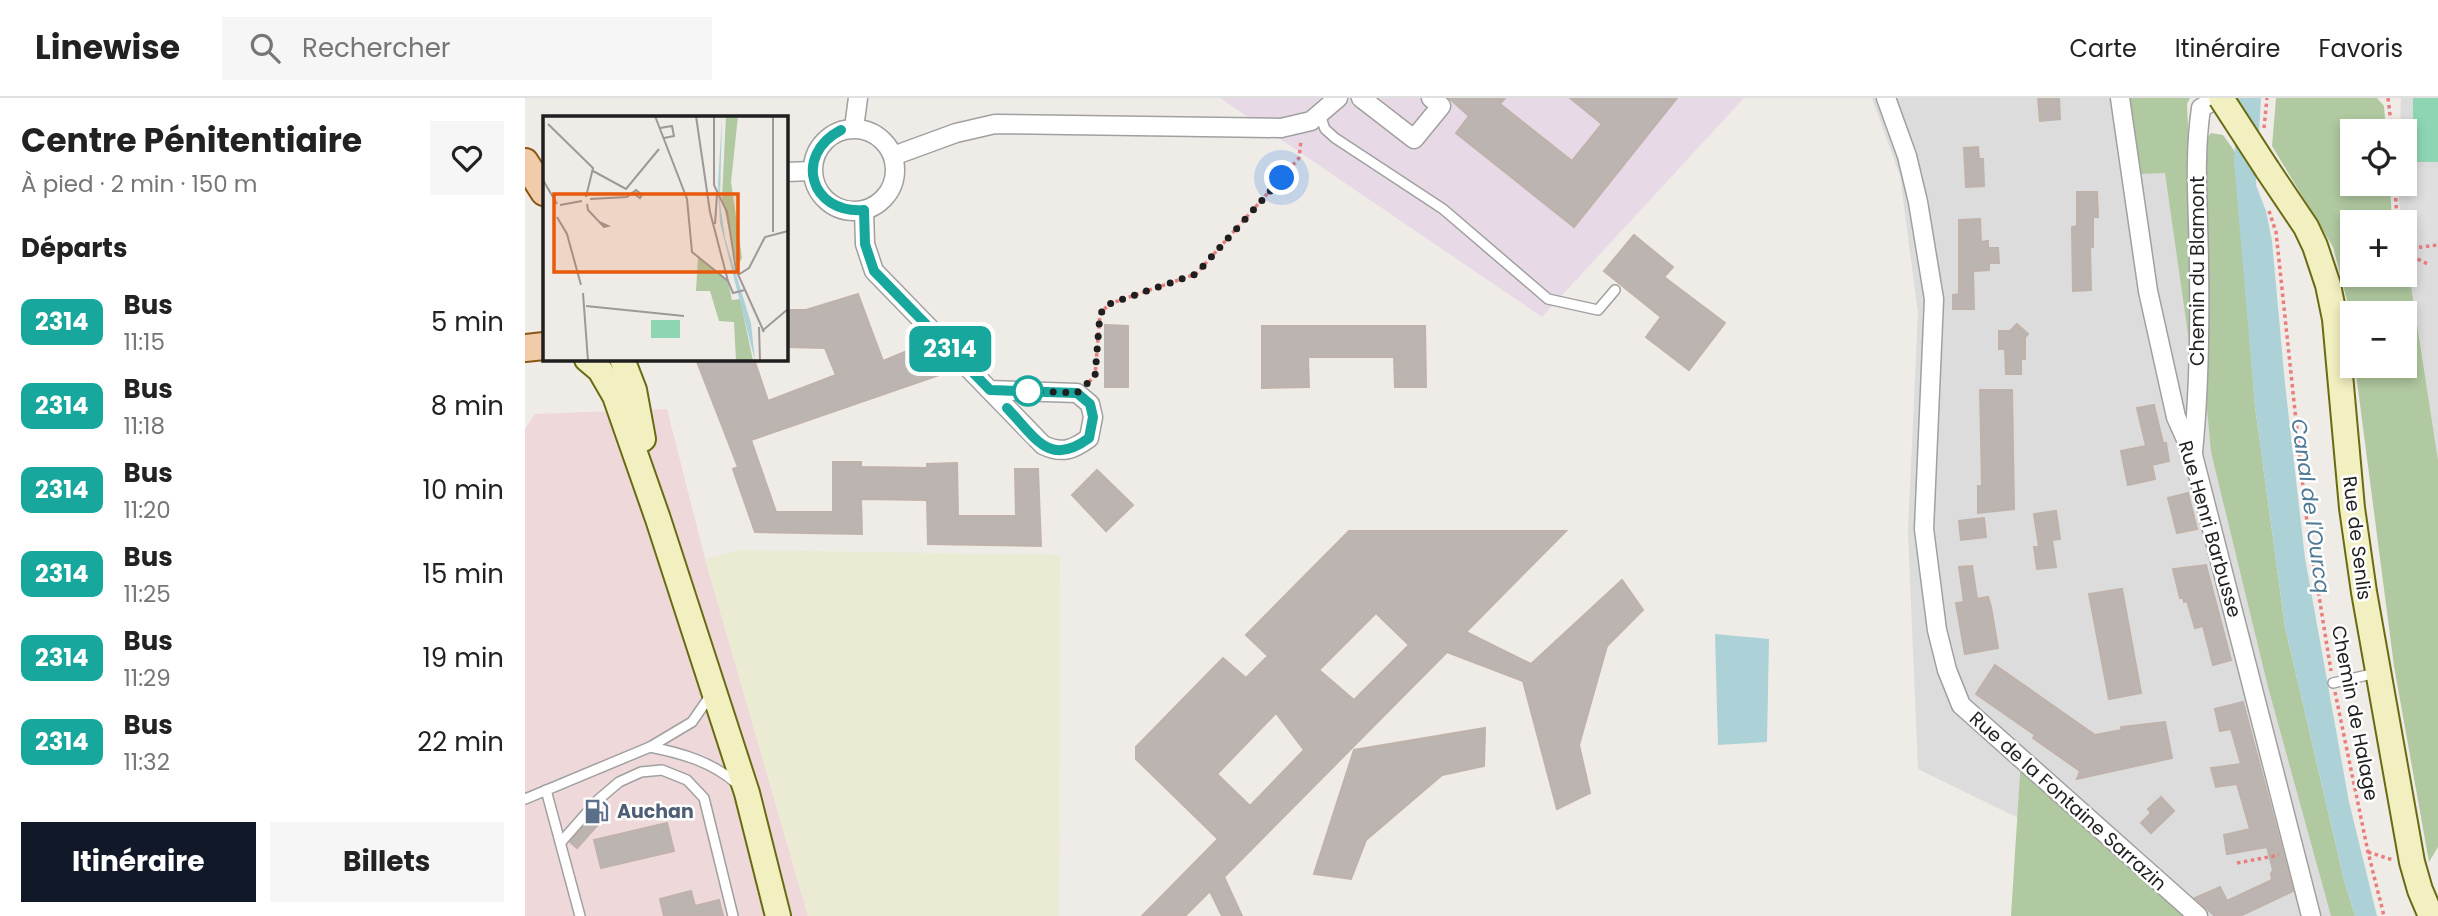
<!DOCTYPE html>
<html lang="fr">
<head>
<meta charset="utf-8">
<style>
	body { margin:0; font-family:Poppins,sans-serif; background:#f6f6f6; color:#222; height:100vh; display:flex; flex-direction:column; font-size:26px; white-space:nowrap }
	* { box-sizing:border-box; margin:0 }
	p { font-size:23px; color:#767676 }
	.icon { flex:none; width:38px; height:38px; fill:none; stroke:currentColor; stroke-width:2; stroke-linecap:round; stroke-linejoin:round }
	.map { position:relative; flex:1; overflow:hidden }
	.panel { display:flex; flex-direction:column; background:#fff; width:525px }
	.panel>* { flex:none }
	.badge { padding:0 14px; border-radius:10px; font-size:24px; line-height:46px }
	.buttons { position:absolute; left:1815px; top:21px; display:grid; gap:14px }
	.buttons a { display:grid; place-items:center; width:77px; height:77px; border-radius:0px; background:#fff; box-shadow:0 4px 10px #0003; font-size:35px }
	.you { position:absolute; width:35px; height:35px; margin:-18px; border:5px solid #fff; border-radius:50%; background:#1a73e8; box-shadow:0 0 0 10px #1a73e833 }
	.map>.badge { position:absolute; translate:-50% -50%; box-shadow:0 0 0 4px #fff }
	h2 { padding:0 21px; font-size:26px; line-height:63px }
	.round { display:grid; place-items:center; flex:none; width:74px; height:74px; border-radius:0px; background:#f6f6f6 }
	.overview { display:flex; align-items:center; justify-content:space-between; height:119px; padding:0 21px }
	h1 { font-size:33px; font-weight:700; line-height:52px }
	.primary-button { display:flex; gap:14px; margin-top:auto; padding:14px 21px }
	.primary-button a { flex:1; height:80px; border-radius:0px; background:#111827; color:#fff; font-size:28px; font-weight:700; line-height:80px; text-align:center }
	.primary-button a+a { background:#f6f6f6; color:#222 }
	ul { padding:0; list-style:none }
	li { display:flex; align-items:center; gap:21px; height:84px; padding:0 21px }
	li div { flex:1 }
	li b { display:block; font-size:26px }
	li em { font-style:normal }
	li .badge { min-width:77px; font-weight:700; text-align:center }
	header { display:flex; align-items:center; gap:42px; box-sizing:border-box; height:98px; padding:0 35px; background:#fff; border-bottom:2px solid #e0e0e0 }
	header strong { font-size:33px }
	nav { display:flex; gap:38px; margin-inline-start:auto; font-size:24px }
	.search { width:490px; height:63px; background:#f6f6f6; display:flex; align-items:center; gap:18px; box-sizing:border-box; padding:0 24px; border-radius:0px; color:#767676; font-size:26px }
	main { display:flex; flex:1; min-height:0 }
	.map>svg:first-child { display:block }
	.residential { fill:#dddcdd }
	.commercial { fill:#eed8d9 }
	.industrial { fill:#e7dae6 }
	.farmland { fill:#ebebd4 }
	.forest { fill:#b0c9a0 }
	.pitch { fill:#8ed5b3 }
	.parking { fill:#dfdfdf }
	.water { fill:#acd2d7 }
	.building { fill:#bcb4b0; stroke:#bfb2ab; stroke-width:2; fill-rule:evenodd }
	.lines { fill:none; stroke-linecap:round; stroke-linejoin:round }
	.lane-casing { stroke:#a0a0a0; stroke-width:12 }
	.street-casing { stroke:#a0a0a0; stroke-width:21 }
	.secondary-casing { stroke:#696b12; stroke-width:28 }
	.primary-casing { stroke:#895612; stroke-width:30 }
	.path { stroke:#ea7e7d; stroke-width:3.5; stroke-dasharray:3.5 3.5; stroke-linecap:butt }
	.lane { stroke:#fff; stroke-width:9 }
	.street { stroke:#fff; stroke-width:18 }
	.secondary { stroke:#f2f0c1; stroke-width:24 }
	.primary { stroke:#f1cca9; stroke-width:26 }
	.secondary-bridge-casing { stroke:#696b12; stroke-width:28; stroke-linecap:butt }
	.secondary-bridge { stroke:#f2f0c1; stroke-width:24 }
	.line-casing { stroke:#fff; stroke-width:16 }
	.line { stroke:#17a79c; stroke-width:10 }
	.walk { stroke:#1f1f1f; stroke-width:7; stroke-dasharray:0 12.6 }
	.stop-dot { fill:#fff; stroke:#17a79c; stroke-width:3.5 }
	.labels { text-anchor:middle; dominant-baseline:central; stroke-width:5; stroke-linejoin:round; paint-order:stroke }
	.street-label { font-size:19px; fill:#1f1f1f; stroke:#fff }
	.service-label { font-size:19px; font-weight:bold; fill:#4e5e75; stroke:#fff; text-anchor:start }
	.water-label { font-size:21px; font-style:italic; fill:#4f7995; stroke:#fff }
	.inset-road { fill:none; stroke:#9c9997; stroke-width:2 }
	.view { fill:#e8590c; fill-opacity:0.15; stroke:#e8590c; stroke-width:3.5 }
	.inset-edge { fill:none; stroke:#1f1f1f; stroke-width:3.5 }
</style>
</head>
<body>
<header>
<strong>Linewise</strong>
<div class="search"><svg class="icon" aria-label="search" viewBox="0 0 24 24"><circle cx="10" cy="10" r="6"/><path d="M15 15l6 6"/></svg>Rechercher</div>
<nav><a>Carte</a><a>Itinéraire</a><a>Favoris</a></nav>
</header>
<main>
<section class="panel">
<div class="overview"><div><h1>Centre Pénitentiaire</h1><p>À pied · 2 min · 150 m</p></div><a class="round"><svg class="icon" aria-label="heart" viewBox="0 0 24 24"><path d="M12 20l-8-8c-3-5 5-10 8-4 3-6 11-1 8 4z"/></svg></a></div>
<h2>Départs</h2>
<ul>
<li><span class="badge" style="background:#17a79c;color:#fff">2314</span><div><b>Bus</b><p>11:15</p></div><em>5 min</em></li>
<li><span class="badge" style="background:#17a79c;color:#fff">2314</span><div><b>Bus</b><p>11:18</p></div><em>8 min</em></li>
<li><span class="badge" style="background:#17a79c;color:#fff">2314</span><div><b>Bus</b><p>11:20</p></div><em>10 min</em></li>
<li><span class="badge" style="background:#17a79c;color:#fff">2314</span><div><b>Bus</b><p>11:25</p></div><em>15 min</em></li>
<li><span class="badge" style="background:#17a79c;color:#fff">2314</span><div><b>Bus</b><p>11:29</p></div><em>19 min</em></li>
<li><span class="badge" style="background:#17a79c;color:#fff">2314</span><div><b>Bus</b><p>11:32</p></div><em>22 min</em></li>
</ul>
<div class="primary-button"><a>Itinéraire</a><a>Billets</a></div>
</section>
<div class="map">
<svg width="1913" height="818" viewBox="0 0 1913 818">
	<rect width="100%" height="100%" fill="#efebe7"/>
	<g class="residential">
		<path d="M1347 0H1640L1822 818H1642L1587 766 1393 671 1383 433 1393 215 1375 78Z"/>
		<path d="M1876 0H1913V362L1880 143V124H1877L1874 104V86H1880V33H1875Z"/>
	</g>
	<path class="commercial" d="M142 311 180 461 283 818H0V331L10 316Z"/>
	<path class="industrial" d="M695 0H1219L1017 219Z"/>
	<path class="farmland" d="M215 452 535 457 534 818H283L180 461Z"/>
	<g class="forest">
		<path d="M1604 0H1665L1662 6 1669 165 1668 271 1640 75 1614 76Z"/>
		<path d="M1751 0H1852L1859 8 1861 33H1827V86H1865L1867 124H1827V177H1880V164L1883 167 1913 362V749L1904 764 1869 568 1830 268H1880V215H1827V245L1822 202 1808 149 1747 48Z"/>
		<path d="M1686 35 1698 37 1710 54 1730 308 1760 529 1819 782 1830 818H1806L1743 589 1686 354 1680 289 1679 44Z"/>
		<path d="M1496 661 1674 818H1486Z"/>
	</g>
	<rect class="pitch" x="1888" y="0" width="25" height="64"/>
	<path class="parking" d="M1886 70 1913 71V142L1903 143 1899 132 1882 134Z"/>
	<g class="water">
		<path d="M1713 0H1736L1731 87 1741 113 1747 143 1760 286 1780 460 1824 704 1852 818H1830L1819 782 1760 529 1730 308 1709 64Z"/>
		<path d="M1190 536 1244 541 1242 644 1193 647Z"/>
	</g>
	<g class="building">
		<path d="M924 0H980L975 6 1047 63 1077 26 1045 0H1152L1049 129 931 35 944 18Z"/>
		<path d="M1513 0H1534L1535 21 1515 23Z"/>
		<path d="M1453 49 1454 61H1458L1459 88 1441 89 1439 50Z"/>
		<path d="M1552 94H1572L1573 119H1568V149H1565L1566 192 1548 193 1547 129 1552 128Z"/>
		<path d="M1455 121 1456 144 1463 143V150H1473L1474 165H1464V172L1448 173 1449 211H1428V197L1434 196V122Z"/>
		<path d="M1109 137 1148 169 1139 179 1200 225 1164 272 1121 239 1136 219 1079 173Z"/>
		<path d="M333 196 358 263 387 251 414 277 226 342 251 414H308V364H336V369L402 370V366L432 365 433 418H491L490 371H513L516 448 403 446 402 402 336 401 337 436 230 434 208 371 213 369 171 261H229L243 303 311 277 300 250 261 249V212H281Z"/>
		<path d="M1492 226 1503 236 1500 239V261H1496V276H1481L1480 251H1474V233H1485Z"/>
		<path d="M580 227 603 228V289H580Z"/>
		<path d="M737 228H900L901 289H870L869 259H783L784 289 737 290Z"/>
		<path d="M1455 292H1487L1489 411 1453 415V388H1457Z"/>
		<path d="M1629 307 1638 345H1641L1644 363 1627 367 1630 381 1603 387 1596 353 1621 348 1612 310Z"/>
		<path d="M572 372 608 407 581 433 547 397Z"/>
		<path d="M1663 395 1672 431 1652 435 1643 400Z"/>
		<path d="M1531 413 1535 441 1527 442 1531 469 1512 471 1509 449H1514L1509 416Z"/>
		<path d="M1459 420 1461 439 1436 442 1434 423Z"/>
		<path d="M824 433H1041L941 534 1006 566 1097 482 1118 512 1082 548 1054 647 1065 695 1032 711 998 583 922 554 699 779 717 818H697L685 793 660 818H617L693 741 611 661V649L698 560 721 580 743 558 721 537ZM851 515 884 547 829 602 794 572ZM751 615 779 652 725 708 692 676Z"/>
		<path d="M1681 467 1706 562 1688 567 1678 528 1670 530 1662 503 1659 504 1658 500H1655L1648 471Z"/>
		<path d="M1447 468 1452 501 1463 499 1466 509 1473 550 1440 556 1431 505 1439 504 1434 469Z"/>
		<path d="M1597 491 1616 595 1584 601 1564 496Z"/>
		<path d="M1470 567 1570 637 1597 632 1596 629 1640 624 1647 660 1552 681 1555 673 1508 640 1510 637 1451 596Z"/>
		<path d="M1718 604 1768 793 1715 818H1690L1670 800 1695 789 1702 803 1747 782 1746 776 1748 772 1742 749 1702 756 1699 737 1725 731 1712 686 1691 689 1686 670 1716 666 1706 631 1695 633 1690 611Z"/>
		<path d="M960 630 959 668 917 677 841 742 826 781 789 776 829 652Z"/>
		<path d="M1636 699 1649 713 1626 735 1616 725 1626 715 1623 711Z"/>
		<path d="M71 715 78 721 52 750 45 744Z"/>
		<path d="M142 725 149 753 76 770 69 742Z"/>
		<path d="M166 793 170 808 194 802 198 818H139L135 801Z"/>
	</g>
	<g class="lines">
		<defs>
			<g id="lane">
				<path d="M795 17 800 31 810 40 918 111 1023 201 1073 212 1090 192"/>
				<path d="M1808 585 1851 575"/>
				<path d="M125 649C156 655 188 664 212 686"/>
				<path d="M21 692 55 818"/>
				<path d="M0 701 125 649 167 624 185 598"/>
				<path d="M37 743 74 701 94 684 116 674 137 672 162 682 179 700 208 818"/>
			</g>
			<g id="street">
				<path d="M836 0 889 41 916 8 906 0"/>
				<path d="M1361 0 1382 58 1393 104 1409 201 1399 431 1412 532 1422 572 1436 607 1673 818"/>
				<path d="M1595 0 1623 193 1651 319 1668 357 1786 818"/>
				<path d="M329 30 333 0"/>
				<circle cx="329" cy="72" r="41"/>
				<path d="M368 58 431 35 470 26 756 30 786 23 813 0"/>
				<path d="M261 74 287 73"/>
				<path d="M339 112 340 146 349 173 518 347C537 356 548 352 564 340L568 319 565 306 552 295 465 292"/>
				<path d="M1668 354C1674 293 1675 232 1674 171 1674 117 1668 65 1676 10L1693 0"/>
			</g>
			<g id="secondary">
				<path d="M1742 71 1781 129 1790 148 1803 187 1810 221 1827 410 1839 494 1887 764 1895 792 1906 818"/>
				<path d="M62 261 75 272 90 298 133 421 222 695 253 818"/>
				<path d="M97 261 109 292 118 341"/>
			</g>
			<g id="primary">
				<path d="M0 64 19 94"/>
				<path d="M0 250 19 248"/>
			</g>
		</defs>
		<use href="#lane" class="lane-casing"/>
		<use href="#street" class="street-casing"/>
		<use href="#secondary" class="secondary-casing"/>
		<use href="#primary" class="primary-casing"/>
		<g class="path">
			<path d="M1863 0 1867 33"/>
			<path d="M1739 30 1742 0"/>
			<path d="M1870 86 1872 124"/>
			<path d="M1744 113 1751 134 1781 417 1806 573"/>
			<path d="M1880 151 1913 147"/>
			<path d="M1880 155 1903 166"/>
			<path d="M564 284 570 278 575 216 584 206 671 176 774 60 776 42"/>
			<path d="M1810 594 1843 754 1859 818"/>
			<path d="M1843 754 1868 762"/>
			<path d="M1712 765 1754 757"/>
		</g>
		<use href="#lane" class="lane"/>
		<use href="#street" class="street"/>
		<use href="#secondary" class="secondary"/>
		<use href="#primary" class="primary"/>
		<defs>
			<path id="secondary-bridge" d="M1696 0 1742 71"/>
		</defs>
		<use href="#secondary-bridge" class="secondary-bridge-casing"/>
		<use href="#secondary-bridge" class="secondary-bridge"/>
	</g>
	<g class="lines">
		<defs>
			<path id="line" d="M316 32C268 57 285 116 339 112L340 146 349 173 465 292 552 295 565 306 568 319 564 340C524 370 510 339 482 310"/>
		</defs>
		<use href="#line" class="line-casing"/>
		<use href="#line" class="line"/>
		<path class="walk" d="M503 293 552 295 570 278 575 216 584 206 671 176 757 80"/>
	</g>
	<defs>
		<symbol id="fuel-bare" viewBox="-9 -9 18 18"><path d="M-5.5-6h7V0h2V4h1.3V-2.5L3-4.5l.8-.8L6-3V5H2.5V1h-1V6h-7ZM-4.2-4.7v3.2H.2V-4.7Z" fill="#5c6f8a" stroke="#fff" stroke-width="2.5" paint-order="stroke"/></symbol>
	</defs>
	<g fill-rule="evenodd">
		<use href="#fuel-bare" x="54" y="696" width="35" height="35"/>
	</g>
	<circle class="stop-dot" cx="503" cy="293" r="14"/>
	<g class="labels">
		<g class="street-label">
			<text transform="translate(1672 173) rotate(-90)">Chemin du Blamont</text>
			<text transform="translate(1685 431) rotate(74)">Rue Henri Barbusse</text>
			<text transform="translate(1832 440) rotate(83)">Rue de Senlis</text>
			<text transform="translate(1830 615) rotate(79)">Chemin de Halage</text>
			<text transform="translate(1543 703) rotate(42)">Rue de la Fontaine Sarrazin</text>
		</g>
		<g class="service-label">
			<text x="92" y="713">Auchan</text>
		</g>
		<g class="water-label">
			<text transform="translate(1786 408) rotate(82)">Canal de l'Ourcq</text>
		</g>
	</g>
	<g transform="translate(18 18)">
		<rect width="245" height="245" fill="#efebe7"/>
		<path d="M183 0H195L188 66 199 142 194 151 179 82ZM155 141 185 165 189 184 197 183 210 245H193L191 206 176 205 167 175H153Z" fill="#b0c9a0"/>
		<path d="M108 204H137V222H108Z" fill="#8ed5b3"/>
		<path d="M179 0 177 86 182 122 208 207 212 245 177 107 175 68Z" fill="#acd2d7"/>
		<path class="inset-road" d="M112 0 144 83 149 136 185 165M153 0 167 96 185 165 190 177 202 174M171 0V69L184 96 193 154 221 216M230 0V116M5 8 50 52 43 81M117 12 129 10 131 20 121 22M50 55 83 73 116 33M0 64 14 88M47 83 84 81 93 74 99 79 97 82 90 77M44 88 45 94 61 111 65 110 56 106M17 89 39 85M14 101 24 118 38 169M172 108 174 78M195 159 206 152 222 121 245 115M40 177 45 245M43 190 141 200M216 211 217 245M219 215 245 193"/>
		<path class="view" d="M11 78H195V156H11Z"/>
		<rect width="245" height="245" class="inset-edge"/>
	</g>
</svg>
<div class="buttons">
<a><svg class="icon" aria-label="locate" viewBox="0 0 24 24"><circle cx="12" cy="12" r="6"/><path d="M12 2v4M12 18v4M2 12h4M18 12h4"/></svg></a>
<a>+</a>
<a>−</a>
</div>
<div class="you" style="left:757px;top:80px"></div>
<b class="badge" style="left:425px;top:251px;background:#17a79c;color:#fff">2314</b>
</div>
</main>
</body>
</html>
